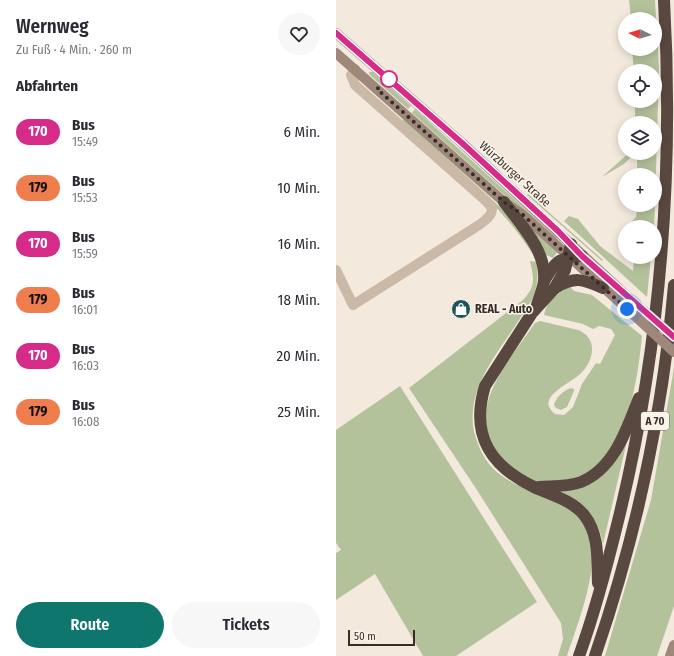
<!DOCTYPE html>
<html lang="de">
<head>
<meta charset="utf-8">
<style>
	body { margin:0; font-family:"Fira Sans Condensed",sans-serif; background:#f7f7f7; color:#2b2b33; height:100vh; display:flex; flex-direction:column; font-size:15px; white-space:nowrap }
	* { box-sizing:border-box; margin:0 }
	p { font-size:13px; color:#7c7c81 }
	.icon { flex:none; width:22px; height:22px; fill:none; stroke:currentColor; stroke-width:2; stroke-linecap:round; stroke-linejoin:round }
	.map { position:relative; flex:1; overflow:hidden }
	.drawer { display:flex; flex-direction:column; background:#fff; width:336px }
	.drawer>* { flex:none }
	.badge { padding:0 8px; border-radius:13px; font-size:14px; line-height:26px }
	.needle { width:26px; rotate:275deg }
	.buttons { position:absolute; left:282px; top:12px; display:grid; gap:8px }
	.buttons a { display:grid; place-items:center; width:44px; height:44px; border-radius:50%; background:#fff; box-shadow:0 2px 10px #0003; font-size:20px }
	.scale { position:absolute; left:12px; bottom:10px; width:67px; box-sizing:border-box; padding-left:4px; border:2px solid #382e29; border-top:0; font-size:11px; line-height:14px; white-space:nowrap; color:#382e29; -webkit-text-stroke:3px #faf3e9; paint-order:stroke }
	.you { position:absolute; width:20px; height:20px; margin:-10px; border:3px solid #fff; border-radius:50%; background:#1a73e8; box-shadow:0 0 0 6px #1a73e833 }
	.map>.badge { position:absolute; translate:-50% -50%; box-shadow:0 0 0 2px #fff }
	h2 { padding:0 16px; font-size:15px; line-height:36px }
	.round { display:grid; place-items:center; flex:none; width:42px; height:42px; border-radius:21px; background:#f7f7f7 }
	.headline { display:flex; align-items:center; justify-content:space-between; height:68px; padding:0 16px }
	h1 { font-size:19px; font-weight:600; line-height:30px }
	.button { display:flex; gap:8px; margin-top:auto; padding:8px 16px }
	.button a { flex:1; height:46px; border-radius:24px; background:#0f766e; color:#fff; font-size:16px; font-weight:600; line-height:46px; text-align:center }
	.button a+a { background:#f7f7f7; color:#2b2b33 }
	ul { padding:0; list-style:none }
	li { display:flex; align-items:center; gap:12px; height:56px; padding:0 16px }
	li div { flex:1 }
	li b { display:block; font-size:15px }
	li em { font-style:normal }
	li .badge { min-width:44px; font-weight:700; text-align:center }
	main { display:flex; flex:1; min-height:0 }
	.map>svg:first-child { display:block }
	.green { fill:#b4c29c }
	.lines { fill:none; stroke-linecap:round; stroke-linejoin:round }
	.minor { stroke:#cbb9a8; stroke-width:10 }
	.secondary { stroke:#9f887a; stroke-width:10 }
	.motorway { stroke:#594840; stroke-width:12 }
	.secondary-bridge { stroke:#9f887a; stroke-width:10 }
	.line-casing { stroke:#fff; stroke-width:9 }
	.line { stroke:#d62b88; stroke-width:6 }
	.walk { stroke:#382e29; stroke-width:4; stroke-dasharray:0 7.2 }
	.stop-dot { fill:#fff; stroke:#d62b88; stroke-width:2 }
	.labels { text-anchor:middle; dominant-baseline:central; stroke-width:3; stroke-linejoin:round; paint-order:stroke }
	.shield { fill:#faf3e9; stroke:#726963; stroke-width:1 }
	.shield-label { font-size:11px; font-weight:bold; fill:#382e29 }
	.street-label { font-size:12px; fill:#382e29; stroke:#faf3e9 }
	.poi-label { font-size:12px; font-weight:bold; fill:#382e29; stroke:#faf3e9; text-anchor:start }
</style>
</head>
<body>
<main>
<section class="drawer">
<div class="headline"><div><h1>Wernweg</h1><p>Zu Fuß · 4 Min. · 260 m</p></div><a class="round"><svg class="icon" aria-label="heart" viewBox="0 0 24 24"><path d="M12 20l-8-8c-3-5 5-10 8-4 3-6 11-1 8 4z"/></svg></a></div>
<h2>Abfahrten</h2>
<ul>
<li><span class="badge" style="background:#d62b88;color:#fff">170</span><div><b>Bus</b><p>15:49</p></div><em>6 Min.</em></li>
<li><span class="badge" style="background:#f07d4e;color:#111">179</span><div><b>Bus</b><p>15:53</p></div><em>10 Min.</em></li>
<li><span class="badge" style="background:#d62b88;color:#fff">170</span><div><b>Bus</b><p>15:59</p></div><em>16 Min.</em></li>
<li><span class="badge" style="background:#f07d4e;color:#111">179</span><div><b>Bus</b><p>16:01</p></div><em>18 Min.</em></li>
<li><span class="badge" style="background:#d62b88;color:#fff">170</span><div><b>Bus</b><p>16:03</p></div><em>20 Min.</em></li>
<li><span class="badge" style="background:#f07d4e;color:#111">179</span><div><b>Bus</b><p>16:08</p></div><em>25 Min.</em></li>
</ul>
<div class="button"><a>Route</a><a>Tickets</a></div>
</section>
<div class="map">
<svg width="338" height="656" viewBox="0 0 338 656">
	<rect width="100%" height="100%" fill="#f3e9dd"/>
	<g class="green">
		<path d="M293 0H319L323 66 319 204V175H301V156L297 155 288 164 266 177 293 153H319V123H299V101H319V71H298L296 49H319V19H295Z"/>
		<path d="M33 72H37L75 106 72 109 34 75Z"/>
		<path d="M79 109 221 238 219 240 76 113Z"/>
		<path d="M68 119 164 207 192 242 196 253C163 201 111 162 66 122Z"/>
		<path d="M192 194 267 260 266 261 191 195Z"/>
		<path d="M302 205H319L318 227H291L300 217Z"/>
		<path d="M233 216 242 219 264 246 297 271 298 257H315L311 297 228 221Z"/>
		<path d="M192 225 222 251 217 258 208 254Z"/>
		<path d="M194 261 201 262C202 272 202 281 199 291 196 302 189 311 183 320 162 353 133 384 137 426 138 434 141 441 144 449 165 497 224 487 248 525 250 529 253 532 254 536 263 572 242 622 231 656H222L227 639 225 623 141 490 73 388 187 300C200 286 198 279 194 261Z"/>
		<path d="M234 287 238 291 256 295 306 336C302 377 295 424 269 457 249 481 208 492 181 473 176 469 172 464 167 460 154 447 148 429 150 411 155 378 181 350 199 323L204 321 242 330C263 338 258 362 243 375 233 384 198 398 219 414L228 415 237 407 246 384 260 363 264 364 279 335 275 329 263 326 257 329 247 324 208 315C210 302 222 292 234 287Z"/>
		<path d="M338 368V606L321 656H269L315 500Z"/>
		<path d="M64 386 201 602 120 656H87L39 574 0 600V553L5 550 0 543V430Z"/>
		<path d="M235 388 238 389V391L231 407 225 410 220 408 218 405C220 397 227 391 235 388Z"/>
		<path d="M291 441 267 544C262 514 245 507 222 493L240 488Z"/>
	</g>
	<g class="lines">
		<path class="minor" d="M0 270 17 305 143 225C149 220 156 217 156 208L150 201 19 85 15 75 19 69"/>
		<g class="secondary">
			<path d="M0 33 126 143 293 298"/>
			<path d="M0 53 168 202 187 215 298 315"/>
			<path d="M334 656 338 645"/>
		</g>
		<g class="motorway">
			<path d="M168 202C184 224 211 251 208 281 207 289 203 297 201 305"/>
			<path d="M235 244 229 270 218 289 196 313 149 386C134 435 154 466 198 487 215 495 236 500 248 515 264 535 261 560 262 583"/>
			<path d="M208 281C219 262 223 257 246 256"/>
			<path d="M219 288C239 276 246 279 267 288"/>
			<path d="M203 487C217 486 232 487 245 482 279 468 291 428 303 398"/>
			<path d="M243 656C259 612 271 566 282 521 324 351 338 174 328 0"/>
			<path d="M259 656C300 537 327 410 338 285"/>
		</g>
		<g class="secondary-bridge">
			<path d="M293 298 338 337"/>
			<path d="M298 315 338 352"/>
		</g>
	</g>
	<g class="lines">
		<defs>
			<path id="line" d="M0 33 126 143 222 231 246 256 338 337"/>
		</defs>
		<use href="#line" class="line-casing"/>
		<use href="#line" class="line"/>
		<path class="walk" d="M53 79 41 89 168 202 187 215 291 309"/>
	</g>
	<defs>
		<symbol id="shop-disc" viewBox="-11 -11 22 22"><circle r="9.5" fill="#1d545a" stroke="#faf3e9"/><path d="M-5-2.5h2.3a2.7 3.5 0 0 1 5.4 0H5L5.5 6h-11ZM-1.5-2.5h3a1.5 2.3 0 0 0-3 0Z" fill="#fff"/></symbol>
	</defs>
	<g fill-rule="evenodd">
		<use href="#shop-disc" x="114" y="298" width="22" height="22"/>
	</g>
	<circle class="stop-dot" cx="53" cy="79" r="8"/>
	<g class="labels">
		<rect class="shield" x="305" y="412" width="28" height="18" rx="3"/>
		<g class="shield-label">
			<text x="319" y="421">A 70</text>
		</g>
		<g class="street-label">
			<text transform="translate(179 174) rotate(42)">Würzburger Straße</text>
		</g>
		<g class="poi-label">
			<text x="139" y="309">REAL - Auto</text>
		</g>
	</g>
</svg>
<div class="buttons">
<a><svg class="needle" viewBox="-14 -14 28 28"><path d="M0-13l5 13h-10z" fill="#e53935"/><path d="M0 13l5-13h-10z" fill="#7c7c81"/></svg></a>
<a><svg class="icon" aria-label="locate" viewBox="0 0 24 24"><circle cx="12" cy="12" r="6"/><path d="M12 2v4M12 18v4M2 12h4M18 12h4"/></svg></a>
<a><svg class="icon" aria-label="layers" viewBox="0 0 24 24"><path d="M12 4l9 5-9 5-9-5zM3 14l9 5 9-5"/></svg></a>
<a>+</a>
<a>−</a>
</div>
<div class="scale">50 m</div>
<div class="you" style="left:291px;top:309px"></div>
</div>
</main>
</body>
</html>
